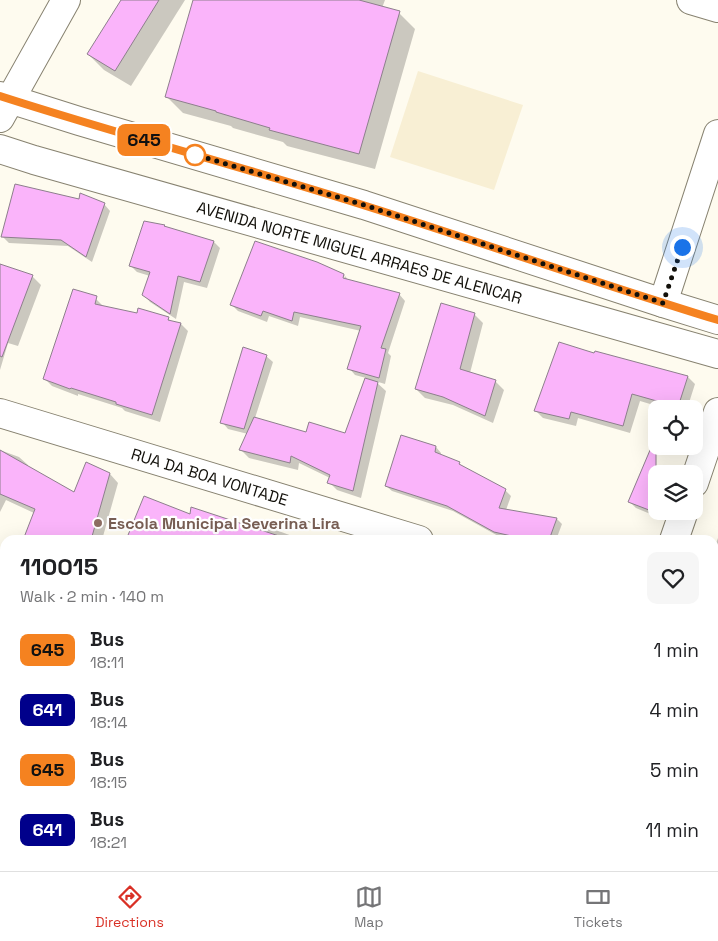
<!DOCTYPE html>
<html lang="en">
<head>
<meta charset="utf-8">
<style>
	body { margin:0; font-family:"Space Grotesk",sans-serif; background:#f6f6f6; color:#202124; height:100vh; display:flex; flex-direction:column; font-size:19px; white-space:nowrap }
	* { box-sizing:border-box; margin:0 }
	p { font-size:16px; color:#757577 }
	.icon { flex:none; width:28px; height:28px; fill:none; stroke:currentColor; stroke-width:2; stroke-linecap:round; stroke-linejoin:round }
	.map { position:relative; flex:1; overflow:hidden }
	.sheet { position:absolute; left:0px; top:535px; width:719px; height:336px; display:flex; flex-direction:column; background:#fff; border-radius:15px 15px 0 0; box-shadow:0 5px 20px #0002 }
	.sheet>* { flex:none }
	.badge { padding:0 10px; border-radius:8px; font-size:18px; line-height:32px }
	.tools { position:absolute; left:648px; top:400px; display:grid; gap:10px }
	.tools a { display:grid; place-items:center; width:55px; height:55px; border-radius:10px; background:#fff; box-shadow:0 5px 20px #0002; font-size:25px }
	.you { position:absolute; width:25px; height:25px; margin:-12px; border:4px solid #fff; border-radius:50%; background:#1a73e8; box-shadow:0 0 0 8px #1a73e833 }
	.map>.badge { position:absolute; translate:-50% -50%; box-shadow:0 0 0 2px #fff }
	.round { display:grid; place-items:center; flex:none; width:52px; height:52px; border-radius:10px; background:#f6f6f6 }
	.overview { display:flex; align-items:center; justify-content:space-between; height:85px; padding:0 20px }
	h1 { font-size:24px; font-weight:800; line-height:38px }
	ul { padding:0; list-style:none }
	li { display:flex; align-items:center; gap:15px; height:60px; padding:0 20px }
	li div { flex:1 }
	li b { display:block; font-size:19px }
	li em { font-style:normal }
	li .badge { min-width:55px; font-weight:700; text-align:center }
	.menu { display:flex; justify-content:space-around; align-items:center; height:70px; border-top:1px solid #e0e0e0; background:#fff; font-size:14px; color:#757577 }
	.menu a { display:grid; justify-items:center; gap:2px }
	.menu .on { color:#d93025 }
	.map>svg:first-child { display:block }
	.built { fill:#f8efd4 }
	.shadow { fill:#0003 }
	.building { fill:#fab4fa; stroke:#8d7f8c }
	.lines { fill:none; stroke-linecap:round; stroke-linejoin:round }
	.street-casing { stroke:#878270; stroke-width:30 }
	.primary-casing { stroke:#878270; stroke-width:30 }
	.street { stroke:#fff; stroke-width:28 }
	.primary { stroke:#fff; stroke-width:28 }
	.line-casing { stroke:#fff; stroke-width:11 }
	.line { stroke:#f58220; stroke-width:8 }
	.walk { stroke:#12100a; stroke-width:5; stroke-dasharray:0 9 }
	.stop-dot { fill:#fff; stroke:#f58220; stroke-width:2.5 }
	.education-dot { fill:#8d6e63; stroke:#fff; stroke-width:2 }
	.labels { text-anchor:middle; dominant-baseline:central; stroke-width:4.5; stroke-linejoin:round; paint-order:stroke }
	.street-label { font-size:16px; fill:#12100a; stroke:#fff }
	.education-label { font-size:16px; font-weight:bold; fill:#785e54; stroke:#fff; text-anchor:start }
</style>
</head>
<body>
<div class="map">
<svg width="718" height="871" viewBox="0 0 718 871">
	<rect width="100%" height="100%" fill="#fefbef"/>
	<path class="built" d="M418 71 523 105 494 190 390 157Z"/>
	<g class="shadow">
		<path d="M122 0H185L131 86 104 70 88 54Z"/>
		<path d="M194 0H385L382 8 399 13 415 29 375 169 287 146 283 142 233 128 231 126 183 113 167 97Z"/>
		<path d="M104 204 110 211 92 262 68 246 9 243 2 236Z"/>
		<path d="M145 223 164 226 166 228 214 242 220 248 207 288 184 282 176 319 150 302 144 295 150 276 137 272 131 266Z"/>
		<path d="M0 265 32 276 41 285 18 346 8 343 0 370Z"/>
		<path d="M344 275 345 276H342V284L345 276 349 281 399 294 405 301 388 353 391 356 385 384 375 381 386 391 361 498 337 490 329 482 330 478 299 463 298 470 249 458 241 450 248 434 228 429 222 422 266 356 273 362 255 418 307 434 346 435 366 378 355 375 349 368 361 331 300 317 298 326 269 316 267 322 238 311 232 305Z"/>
		<path d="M94 297 102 305V307L138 314 168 318 171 322 181 324 188 331 160 422 125 411 122 408 78 394V396L52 386 44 378Z"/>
		<path d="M474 314 483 323 470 373 495 381 504 390 493 423 453 405 425 398 416 389Z"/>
		<path d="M688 377 695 384 687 409H667L640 401 630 433 578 418 576 426 543 418 536 411Z"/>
		<path d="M436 447 441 453V456L459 463 465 469 505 490 511 496 506 510 557 519 562 524 556 540H514L500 537 453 511 392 491 386 486Z"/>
		<path d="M0 450 19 457 28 465 27 467 74 494 87 464 110 474 118 483 102 540H25L34 513 6 500 0 512Z"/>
		<path d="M642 472 656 477V511H658L655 516 636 508 630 502Z"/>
		<path d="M190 515 255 529 257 523 303 540H128Z"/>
		<path d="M573 536 587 540H572Z"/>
		<path d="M718 538V649L714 647V549Z"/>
		<path d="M0 556 5 557V606L0 604Z"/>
		<path d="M714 735 718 736V871H636L632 866H714Z"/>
		<path d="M392 866H531L530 871H409Z"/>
	</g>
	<g class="building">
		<path d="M121 0H159L115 71 87 54Z"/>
		<path d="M193 0H359L400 11 359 154 269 130 270 128 216 112V111L165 97Z"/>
		<path d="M15 184 79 199 80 193 105 203 86 257 61 240 1 237Z"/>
		<path d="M144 221 165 225 164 226 214 241 200 282 178 276 170 314 142 295 150 272 129 266Z"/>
		<path d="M255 241 317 262 344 274 343 278 400 293 381 348 386 349 379 378 347 369 361 326 294 312 292 321 263 311 261 316 230 305Z"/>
		<path d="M0 264 33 275 2 357 0 356Z"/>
		<path d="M73 289 97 296 95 304 137 313 138 308 169 317 168 320 181 323 152 415 116 404V402L71 388 70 389 43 379Z"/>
		<path d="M441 303 475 313 460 369 496 380 485 416 443 397 415 389Z"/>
		<path d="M559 342 594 353 595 351 688 376 678 407 632 394 623 426 571 412 569 419 534 411Z"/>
		<path d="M243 347 267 355 244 429 220 423Z"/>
		<path d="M365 378 378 382 353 491 327 483 330 475 291 456 290 463 239 450 254 417 306 432 309 422 345 433Z"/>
		<path d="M401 435 436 446 435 452 460 462 459 464 506 489 499 508 557 518 549 540H529L494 532 447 506 385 486Z"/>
		<path d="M656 436V495L649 510 628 502Z"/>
		<path d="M0 450 74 492 86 462 110 473 91 540H23L35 509 0 494Z"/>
		<path d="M144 496 190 514 191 507 279 536V540H126Z"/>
	</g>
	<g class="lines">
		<defs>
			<g id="street">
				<path d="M691 0 718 8"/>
				<path d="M663 303 718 134"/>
				<path id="s1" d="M0 413 419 540"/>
				<path d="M694 483 718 412"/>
				<path d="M674 540 684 511"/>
				<path d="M714 708 718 709"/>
				<path d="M0 771 5 773"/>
				<path d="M229 866 240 871"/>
			</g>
			<g id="primary">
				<path d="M0 96 79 121 364 205 663 303 718 320"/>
				<path d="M0 118 66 0"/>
				<path id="s2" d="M0 149 34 160 718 354"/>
			</g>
		</defs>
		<use href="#street" class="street-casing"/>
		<use href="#primary" class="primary-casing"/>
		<use href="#street" class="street"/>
		<use href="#primary" class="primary"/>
	</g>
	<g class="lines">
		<defs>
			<path id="line" d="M0 96C121 135 244 167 366 206 483 243 600 284 718 320"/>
		</defs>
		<use href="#line" class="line-casing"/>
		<use href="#line" class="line"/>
		<path class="walk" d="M195 155 193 154 364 205 663 303 682 247"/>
	</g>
	<circle class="stop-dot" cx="195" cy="155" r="10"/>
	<circle class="education-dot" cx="98" cy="523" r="5"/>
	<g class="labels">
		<g class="street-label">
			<text stroke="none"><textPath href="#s2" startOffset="374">AVENIDA NORTE MIGUEL ARRAES DE ALENCAR</textPath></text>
			<text stroke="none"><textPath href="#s1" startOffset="219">RUA DA BOA VONTADE</textPath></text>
		</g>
		<g class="education-label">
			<text x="108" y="523">Escola Municipal Severina Lira</text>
		</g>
	</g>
</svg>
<div class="tools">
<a><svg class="icon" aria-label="locate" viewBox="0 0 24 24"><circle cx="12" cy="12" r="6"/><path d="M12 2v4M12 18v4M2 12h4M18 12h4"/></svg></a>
<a><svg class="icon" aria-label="layers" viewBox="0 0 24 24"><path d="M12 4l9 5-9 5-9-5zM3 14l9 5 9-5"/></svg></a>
</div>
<div class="you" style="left:682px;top:247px"></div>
<b class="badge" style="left:144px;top:140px;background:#f58220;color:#111">645</b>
<section class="sheet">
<div class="overview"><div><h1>110015</h1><p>Walk · 2 min · 140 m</p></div><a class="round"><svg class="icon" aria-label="heart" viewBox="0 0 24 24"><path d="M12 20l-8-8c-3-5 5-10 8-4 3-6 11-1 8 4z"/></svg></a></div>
<ul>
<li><span class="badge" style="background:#f58220;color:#111">645</span><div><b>Bus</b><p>18:11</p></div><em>1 min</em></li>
<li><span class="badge" style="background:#00008b;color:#fff">641</span><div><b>Bus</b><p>18:14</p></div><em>4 min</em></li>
<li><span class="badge" style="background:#f58220;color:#111">645</span><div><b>Bus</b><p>18:15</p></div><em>5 min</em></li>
<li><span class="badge" style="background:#00008b;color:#fff">641</span><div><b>Bus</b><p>18:21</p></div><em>11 min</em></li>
</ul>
</section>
</div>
<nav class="menu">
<a class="on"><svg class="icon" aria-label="directions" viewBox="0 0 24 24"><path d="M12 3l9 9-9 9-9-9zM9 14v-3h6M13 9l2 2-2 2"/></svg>Directions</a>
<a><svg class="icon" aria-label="map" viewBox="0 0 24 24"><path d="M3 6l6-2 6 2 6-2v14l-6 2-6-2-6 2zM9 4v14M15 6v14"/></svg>Map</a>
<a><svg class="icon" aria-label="tickets" viewBox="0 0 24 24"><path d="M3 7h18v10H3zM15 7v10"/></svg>Tickets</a>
</nav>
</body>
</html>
